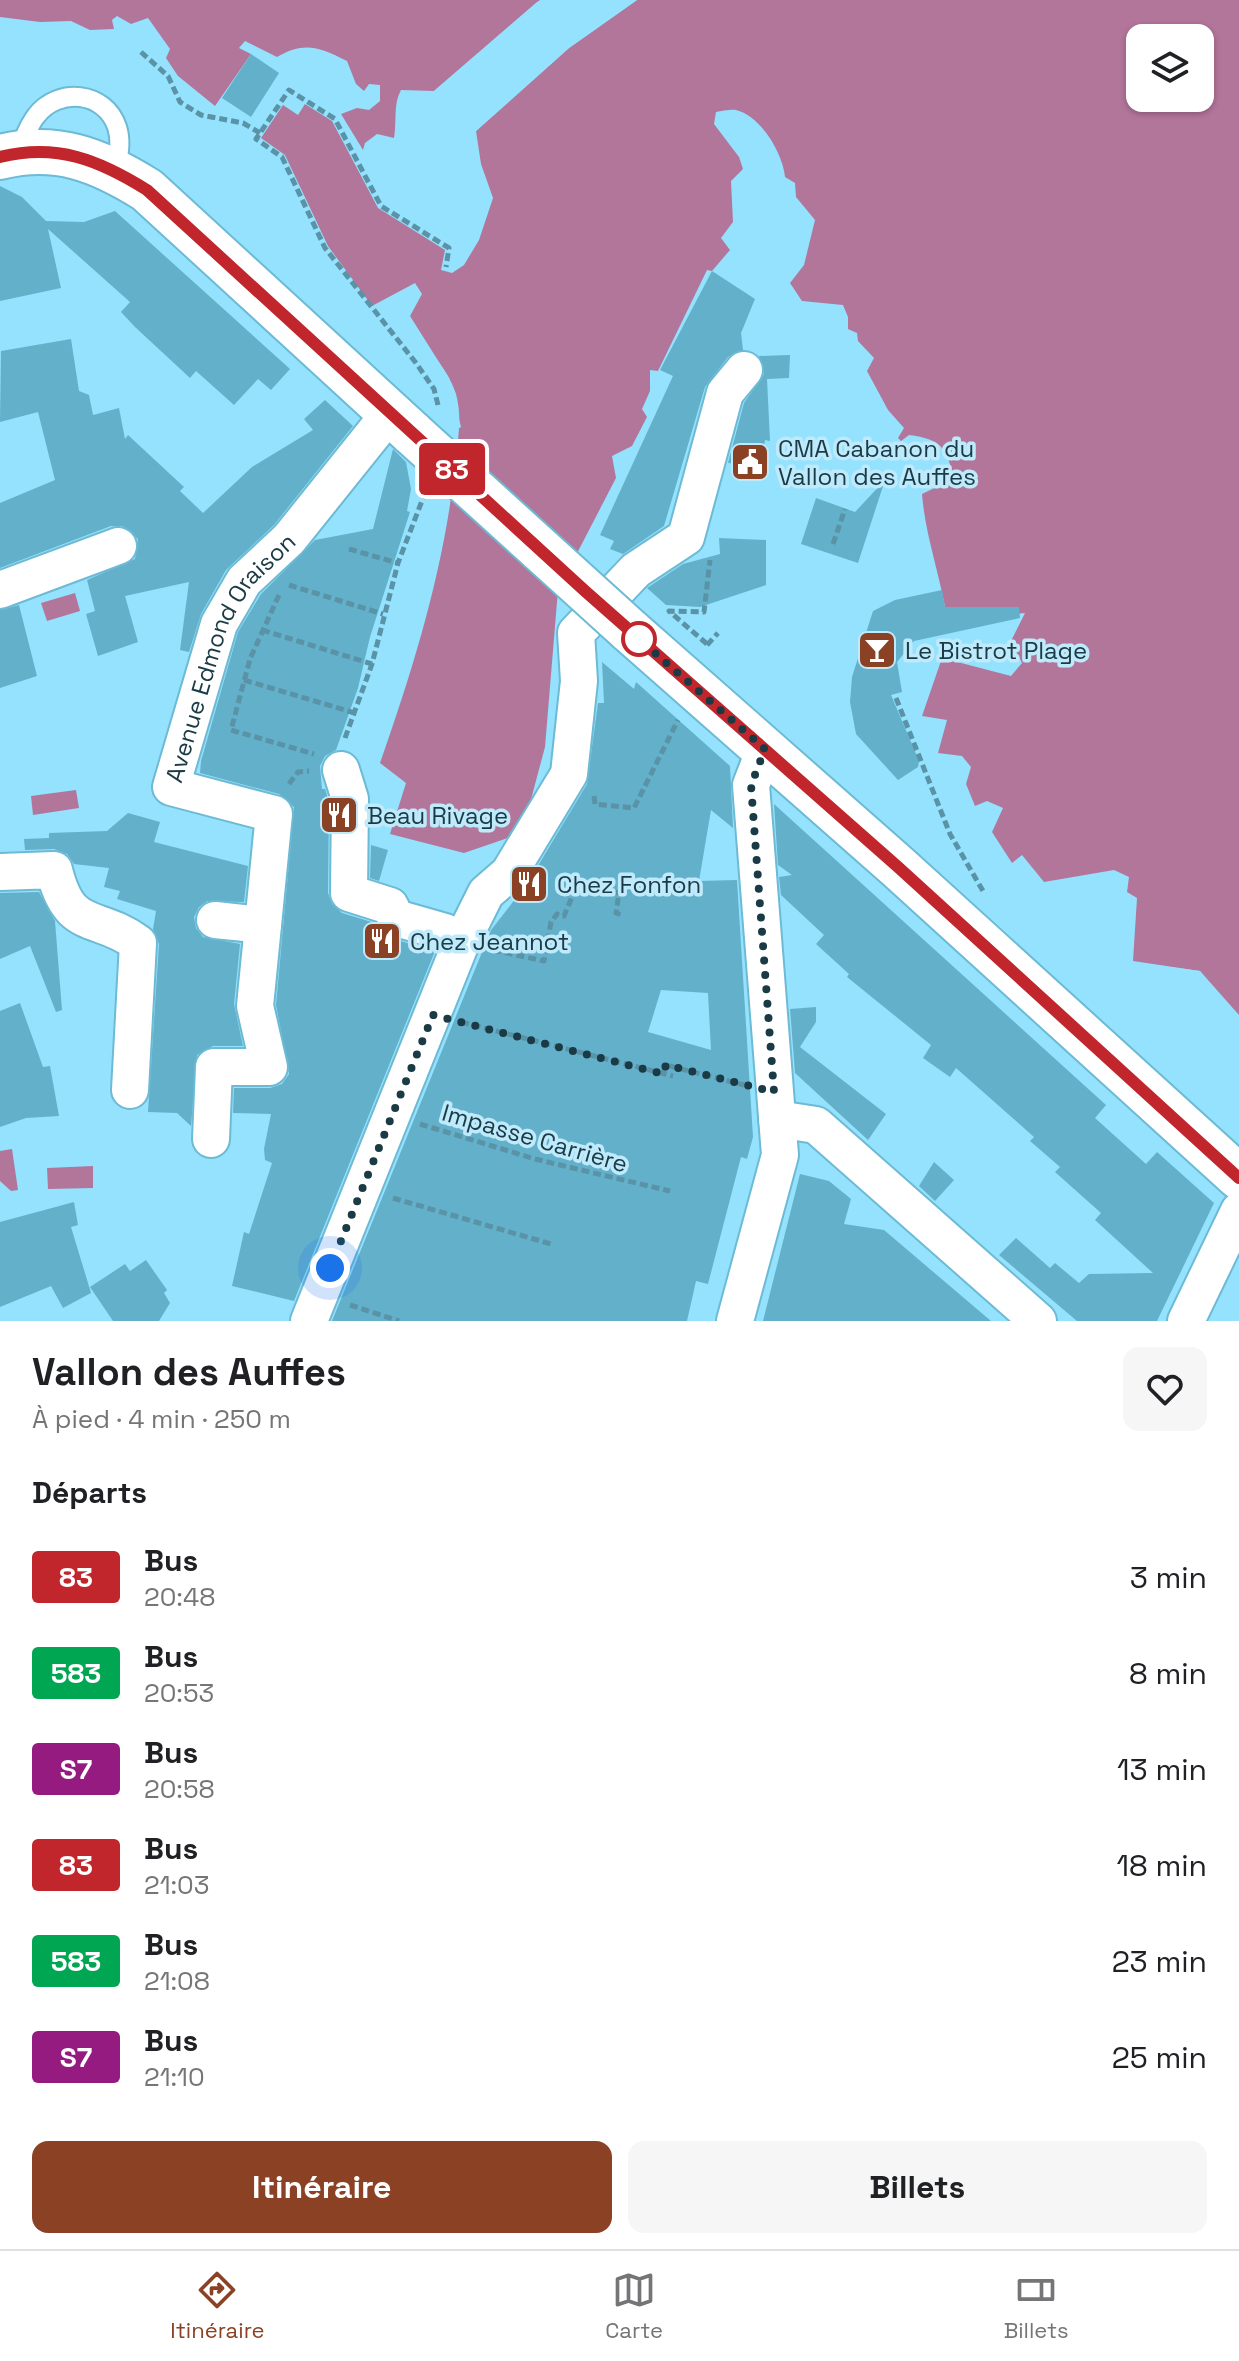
<!DOCTYPE html>
<html lang="fr">
<head>
<meta charset="utf-8">
<style>
	body { margin:0; font-family:"Space Grotesk",sans-serif; background:#f6f6f6; color:#202124; height:100vh; display:flex; flex-direction:column; font-size:30px; white-space:nowrap }
	* { box-sizing:border-box; margin:0 }
	p { font-size:26px; color:#757577 }
	.icon { flex:none; width:44px; height:44px; fill:none; stroke:currentColor; stroke-width:2; stroke-linecap:round; stroke-linejoin:round }
	.map { position:relative; height:1321px; overflow:hidden }
	.sheet { display:flex; flex-direction:column; background:#fff; flex:1 }
	.sheet>* { flex:none }
	.badge { padding:0 16px; border-radius:6px; font-size:28px; line-height:52px }
	.controls { position:absolute; left:1126px; top:24px; display:grid; gap:16px }
	.controls a { display:grid; place-items:center; width:88px; height:88px; border-radius:16px; background:#fff; box-shadow:0 2px 6px #0004; font-size:40px }
	.you { position:absolute; width:40px; height:40px; margin:-20px; border:6px solid #fff; border-radius:50%; background:#1a73e8; box-shadow:0 0 0 12px #1a73e833 }
	.map>.badge { position:absolute; translate:-50% -50%; box-shadow:0 0 0 4px #fff }
	h2 { padding:0 32px; font-size:30px; line-height:72px }
	.round { display:grid; place-items:center; flex:none; width:84px; height:84px; border-radius:16px; background:#f6f6f6 }
	.headline { display:flex; align-items:center; justify-content:space-between; height:136px; padding:0 32px }
	h1 { font-size:38px; font-weight:700; line-height:60px }
	.primary-button { display:flex; gap:16px; margin-top:auto; padding:16px 32px }
	.primary-button a { flex:1; height:92px; border-radius:16px; background:#8b4224; color:#fff; font-size:32px; font-weight:700; line-height:92px; text-align:center }
	.primary-button a+a { background:#f6f6f6; color:#202124 }
	ul { padding:0; list-style:none }
	li { display:flex; align-items:center; gap:24px; height:96px; padding:0 32px }
	li div { flex:1 }
	li b { display:block; font-size:30px }
	li em { font-style:normal }
	li .badge { min-width:88px; font-weight:700; text-align:center }
	.menu { display:flex; justify-content:space-around; align-items:center; height:112px; border-top:2px solid #e0e0e0; background:#fff; font-size:22px; color:#757577 }
	.menu a { display:grid; justify-items:center; gap:4px }
	.menu .current { color:#8b4224 }
	.map>svg:first-child { display:block }
	.water { fill:#b3769b; fill-rule:evenodd }
	.pier { fill:#94e2fe }
	.building { fill:#63b0cb; fill-rule:evenodd }
	.lines { fill:none; stroke-linecap:round; stroke-linejoin:round }
	.lane-casing { stroke:#6dbad5; stroke-width:22 }
	.street-casing { stroke:#6dbad5; stroke-width:40 }
	.secondary-casing { stroke:#6dbad5; stroke-width:48 }
	.path { stroke:#5a92a6; stroke-width:5; stroke-dasharray:8 4; stroke-linecap:butt }
	.lane { stroke:#fff; stroke-width:18 }
	.street { stroke:#fff; stroke-width:36 }
	.secondary { stroke:#fff; stroke-width:44 }
	.secondary-bridge-casing { stroke:#6dbad5; stroke-width:48; stroke-linecap:butt }
	.secondary-bridge { stroke:#fff; stroke-width:44 }
	.line-casing { stroke:#fff; stroke-width:18 }
	.line { stroke:#c0262c; stroke-width:12 }
	.walk { stroke:#1a3b45; stroke-width:8; stroke-dasharray:0 14.4 }
	.stop-dot { fill:#fff; stroke:#c0262c; stroke-width:4 }
	.labels { text-anchor:middle; dominant-baseline:central; stroke-width:7; stroke-linejoin:round; paint-order:stroke }
	.poi-label { font-size:24px; fill:#1a3b45; stroke:#beeafb; text-anchor:start }
	.street-label { font-size:24px; fill:#1a3b45; stroke:#beeafb }
</style>
</head>
<body>
<div class="map">
<svg width="1239" height="1321" viewBox="0 0 1239 1321">
	<rect width="100%" height="100%" fill="#94e2fe"/>
	<g class="water">
		<path d="M0 0H540L434 91 401 90C393 104 397 121 394 138L377 134 365 143 363 150 341 114 357 108 369 110 380 101V85L369 84 364 91 356 84 347 61C320 47 304 41 277 57L245 41 239 48 251 54 215 106 178 76 166 58 170 49 148 18 131 24 117 16 112 20 114 29 90 30 71 21 40 22 0 17Z"/>
		<path d="M637 0H1239V1015L1200 971 1133 961 1137 898 1127 892 1129 877 1114 870 1044 882 1022 855 1012 863 992 832 1003 808 987 801 975 806 966 784 971 767 962 756 938 753 947 720 922 716 942 658 1011 676 1022 663 1011 641 1025 613 1003 615 995 608 945 607C938 569 925 533 922 494L953 479C948 448 941 439 909 435L901 441 898 438 904 428 888 410 867 371 874 358 858 341 857 333 848 329V317L843 305 802 301 790 283 804 265 815 220 796 197 795 183 785 177C783 154 761 116 736 110 731 109 722 111 716 112L714 124 739 157 743 169 731 181 733 222 721 238 730 250 712 271 707 270 658 371 650 370V391L642 409 647 417 632 446 612 456 616 478 558 590 545 747 522 833 464 853 390 834 406 783 380 763C414 667 444 568 455 467 457 441 463 420 456 394 447 364 419 344 410 316L422 294 415 283 372 306 328 246 285 155 261 138 283 105 298 115 305 104 332 121 378 208 445 250 441 270 452 273 464 265 479 240 493 198 481 164 476 131 569 48ZM1140 38H1200V98H1140Z"/>
		<path d="M75 593 80 611 47 621 41 603Z"/>
		<path d="M76 790 79 808 33 815 31 796Z"/>
		<path d="M12 1149 18 1190 11 1191 0 1181V1151Z"/>
		<path d="M93 1166V1188L48 1189 47 1168Z"/>
	</g>
	<g class="pier">
		<path d="M544 0 437 94 434 91 537 2Z"/>
		<path d="M630 0H637L569 48 476 131 473 129 566 45Z"/>
		<path d="M410 316 449 378 461 427 456 430 446 379 409 325 406 318Z"/>
		<path d="M1162 966 1200 971 1239 1019 1198 975 1158 969Z"/>
	</g>
	<g class="building">
		<path d="M251 54 279 73 251 117 222 98Z"/>
		<path d="M0 186 22 197 46 221 84 222 115 211 290 369 271 390 258 379 234 405 196 371 190 378 135 327 121 312 130 302 48 229 61 288 0 301Z"/>
		<path d="M712 271 755 299 741 333 743 350 728 357 705 387 664 526 623 554 610 549 614 541 600 535 673 376 660 370Z"/>
		<path d="M71 339 79 391 89 395 93 415 119 408 125 439 128 435 184 487 180 491 203 513 252 467 313 430 304 419 325 400 353 426 274 525 226 570 201 614 189 652 180 650 189 582 125 596 138 642 98 656 86 614 95 611 87 580 135 559 138 539 122 526H111L0 568V503L55 480 38 412 0 422 1 351Z"/>
		<path d="M790 355 789 378 767 379 770 441 765 440 761 466 728 463 744 403 764 374 759 356Z"/>
		<path d="M393 449 406 462 411 489 407 511 410 512 370 637 358 688 336 750 325 756 320 766 322 789H325L329 802 328 893 332 904 342 913 375 923 390 938 435 951 294 1301 232 1286 244 1232 249 1234 272 1163 265 1160 264 1149 271 1114 233 1113 234 1088H270L282 1084 289 1074 276 1005 294 807 279 794 200 773 201 761 238 632 261 594 315 540 373 529Z"/>
		<path d="M885 480 858 563 801 544 816 498 855 512Z"/>
		<path d="M719 538 766 540V585L700 607 666 605 647 588 683 564 720 554Z"/>
		<path d="M942 590 945 607H1019L1020 618 914 641 897 662 902 692 891 695 919 761 918 767 898 780 856 734 850 702 852 677 873 611 895 600Z"/>
		<path d="M19 605 37 676 0 688V610Z"/>
		<path d="M602 662 634 689 636 682 730 766 733 828 711 810 699 881 737 880 753 1137 747 1159 741 1157 708 1284 696 1281 687 1321H332L491 930 527 884 587 784 598 703H604ZM661 990 708 993 711 1050 648 1032Z"/>
		<path d="M774 804 1106 1105 1095 1118 1146 1164 1157 1152 1214 1203 1157 1321H1077L999 1255 1016 1238 1050 1268 1055 1263 1079 1283 1089 1274 1153 1273 1095 1220 1101 1213 1055 1172 1060 1167 1030 1141 1034 1137 956 1068 950 1077 923 1058 931 1045 847 977 849 974 816 944 824 935 781 895 779 877 792 875 778 865Z"/>
		<path d="M128 813 160 822 154 842 248 866 244 902 207 901 199 907 194 917 196 928 203 937 240 944 234 1004 243 1046H213L197 1055 191 1126 177 1113 148 1112 159 944 153 929 156 911 117 899 120 891 104 887 109 868 74 864 67 854 54 849 25 850 24 839 49 838V833L107 831Z"/>
		<path d="M371 845 388 850 379 881 370 878Z"/>
		<path d="M39 892 55 921 62 1010 56 1012 30 946 0 959V893Z"/>
		<path d="M20 1003 43 1067 50 1066 59 1116 26 1118 0 1127V1011Z"/>
		<path d="M816 1007V1022L800 1047 886 1114 868 1140 795 1073 790 1009Z"/>
		<path d="M934 1162 954 1180 935 1201 919 1186Z"/>
		<path d="M800 1174 829 1181 851 1199 844 1224 884 1230 991 1321H763Z"/>
		<path d="M74 1202 78 1225 71 1227 91 1293 63 1308 51 1286 0 1307V1222Z"/>
		<path d="M146 1260 167 1290 164 1293 170 1303 159 1321H113L90 1287 125 1264 130 1271Z"/>
	</g>
	<g class="lines">
		<defs>
			<path id="lane" d="M19 150C24 139 28 126 36 116 58 87 105 91 117 127 122 142 118 156 116 171"/>
			<g id="street">
				<path d="M0 590 118 546"/>
				<path d="M341 770 350 799 349 893 390 906 396 918 445 932 461 943"/>
				<path d="M0 872 54 870C70 934 95 912 138 943L130 1090"/>
				<path d="M215 920 263 925"/>
				<path d="M777 1119 816 1125 1038 1321"/>
				<path id="s1" d="M211 1139 214 1067H269L255 1006 274 814 171 787 219 624 244 581 289 539 390 413"/>
				<path d="M309 1321 461 943 486 893 509 873 569 774 579 681 576 633 636 570 686 537 725 393 744 370"/>
				<path d="M735 1321 780 1155 751 785 765 749"/>
				<path d="M1186 1321 1239 1211"/>
			</g>
			<g id="secondary">
				<path d="M0 157C57 143 99 160 147 190L413 434"/>
				<path d="M629 630 898 867 1239 1177"/>
			</g>
		</defs>
		<use href="#lane" class="lane-casing"/>
		<use href="#street" class="street-casing"/>
		<use href="#secondary" class="secondary-casing"/>
		<g class="path">
			<path d="M141 52 168 76 180 102 201 115 243 123 260 133"/>
			<path d="M438 405 434 389 416 363 325 248 282 157 256 139 289 90 335 119 381 206 449 248 446 267"/>
			<path d="M833 544 845 509"/>
			<path d="M349 549 398 563"/>
			<path d="M289 585 383 614"/>
			<path d="M279 595 250 659 231 730 314 754"/>
			<path d="M262 630 372 664"/>
			<path d="M707 644 669 611 704 612 710 560"/>
			<path d="M707 645 718 633"/>
			<path d="M244 680 355 713"/>
			<path d="M896 698 950 834 983 891"/>
			<path d="M345 738 372 664 398 563 425 493"/>
			<path d="M289 784 298 772 309 771"/>
			<path d="M594 796 595 804 634 808 678 720"/>
			<path d="M493 950 544 961 551 922 557 914 564 916 578 883 619 893 616 913 622 915"/>
			<path d="M461 1022 673 1076"/>
			<path d="M663 1074 666 1065 744 1085"/>
			<path d="M420 1124 535 1159 670 1191"/>
			<path d="M393 1198 551 1244"/>
			<path d="M350 1305 399 1321"/>
		</g>
		<use href="#lane" class="lane"/>
		<use href="#street" class="street"/>
		<use href="#secondary" class="secondary"/>
		<defs>
			<path id="secondary-bridge" d="M413 434 629 630"/>
		</defs>
		<use href="#secondary-bridge" class="secondary-bridge-casing"/>
		<use href="#secondary-bridge" class="secondary-bridge"/>
	</g>
	<g class="lines">
		<defs>
			<path id="line" d="M0 157C57 143 99 160 147 190L585 591 898 867 1239 1178"/>
		</defs>
		<use href="#line" class="line-casing"/>
		<use href="#line" class="line"/>
		<path class="walk" d="M330 1268 433 1015 663 1074 666 1065 774 1092 751 785 765 749 639 639"/>
	</g>
	<defs>
		<symbol id="civic-square" viewBox="-11 -11 22 22"><rect x="-9" y="-9" width="18" height="18" rx="4" fill="#8b4224" stroke="#beeafb"/><path d="M-.6-6.5H3V-4.5H.6V-3L4-1V1h2V6H-6V1h2V-1L-.6-3ZM-1.2 2.5V6h2.4V2.5Z" fill="#fff"/></symbol>
		<symbol id="bar-square" viewBox="-11 -11 22 22"><rect x="-9" y="-9" width="18" height="18" rx="4" fill="#8b4224" stroke="#beeafb"/><path d="M-6-5H6L.8 .8V4.5H3.5V6h-7V4.5H-.8V.8Z" fill="#fff"/></symbol>
		<symbol id="restaurant-square" viewBox="-11 -11 22 22"><rect x="-9" y="-9" width="18" height="18" rx="4" fill="#8b4224" stroke="#beeafb"/><path d="M-5-6h1v4h1v-4h1v4h1v-4h1v5L-1.5 .5V6h-2V.5L-5-1ZM5-6V6H3V1.5H1.5Q1.5-4 5-6Z" fill="#fff"/></symbol>
	</defs>
	<g fill-rule="evenodd">
		<use href="#civic-square" x="728" y="440" width="44" height="44"/>
		<use href="#bar-square" x="855" y="628" width="44" height="44"/>
		<use href="#restaurant-square" x="317" y="793" width="44" height="44"/>
		<use href="#restaurant-square" x="507" y="862" width="44" height="44"/>
		<use href="#restaurant-square" x="360" y="919" width="44" height="44"/>
	</g>
	<circle class="stop-dot" cx="639" cy="639" r="16"/>
	<g class="labels">
		<g class="poi-label">
			<text x="778" y="448">CMA Cabanon du<tspan x="778" dy="28">Vallon des Auffes</tspan></text>
			<text x="905" y="650">Le Bistrot Plage</text>
			<text x="367" y="815">Beau Rivage</text>
			<text x="557" y="884">Chez Fonfon</text>
			<text x="410" y="941">Chez Jeannot</text>
		</g>
		<g class="street-label">
			<text stroke="none"><textPath href="#s1" startOffset="634">Avenue Edmond Oraison</textPath></text>
			<text transform="translate(535 1138) rotate(16)">Impasse Carrière</text>
		</g>
	</g>
</svg>
<div class="controls">
<a><svg class="icon" aria-label="layers" viewBox="0 0 24 24"><path d="M12 4l9 5-9 5-9-5zM3 14l9 5 9-5"/></svg></a>
</div>
<div class="you" style="left:330px;top:1268px"></div>
<b class="badge" style="left:452px;top:469px;background:#c0262c;color:#fff">83</b>
</div>
<section class="sheet">
<div class="headline"><div><h1>Vallon des Auffes</h1><p>À pied · 4 min · 250 m</p></div><a class="round"><svg class="icon" aria-label="heart" viewBox="0 0 24 24"><path d="M12 20l-8-8c-3-5 5-10 8-4 3-6 11-1 8 4z"/></svg></a></div>
<h2>Départs</h2>
<ul>
<li><span class="badge" style="background:#c0262c;color:#fff">83</span><div><b>Bus</b><p>20:48</p></div><em>3 min</em></li>
<li><span class="badge" style="background:#00a651;color:#fff">583</span><div><b>Bus</b><p>20:53</p></div><em>8 min</em></li>
<li><span class="badge" style="background:#951b81;color:#fff">S7</span><div><b>Bus</b><p>20:58</p></div><em>13 min</em></li>
<li><span class="badge" style="background:#c0262c;color:#fff">83</span><div><b>Bus</b><p>21:03</p></div><em>18 min</em></li>
<li><span class="badge" style="background:#00a651;color:#fff">583</span><div><b>Bus</b><p>21:08</p></div><em>23 min</em></li>
<li><span class="badge" style="background:#951b81;color:#fff">S7</span><div><b>Bus</b><p>21:10</p></div><em>25 min</em></li>
</ul>
<div class="primary-button"><a>Itinéraire</a><a>Billets</a></div>
</section>
<nav class="menu">
<a class="current"><svg class="icon" aria-label="directions" viewBox="0 0 24 24"><path d="M12 3l9 9-9 9-9-9zM9 14v-3h6M13 9l2 2-2 2"/></svg>Itinéraire</a>
<a><svg class="icon" aria-label="map" viewBox="0 0 24 24"><path d="M3 6l6-2 6 2 6-2v14l-6 2-6-2-6 2zM9 4v14M15 6v14"/></svg>Carte</a>
<a><svg class="icon" aria-label="tickets" viewBox="0 0 24 24"><path d="M3 7h18v10H3zM15 7v10"/></svg>Billets</a>
</nav>
</body>
</html>
